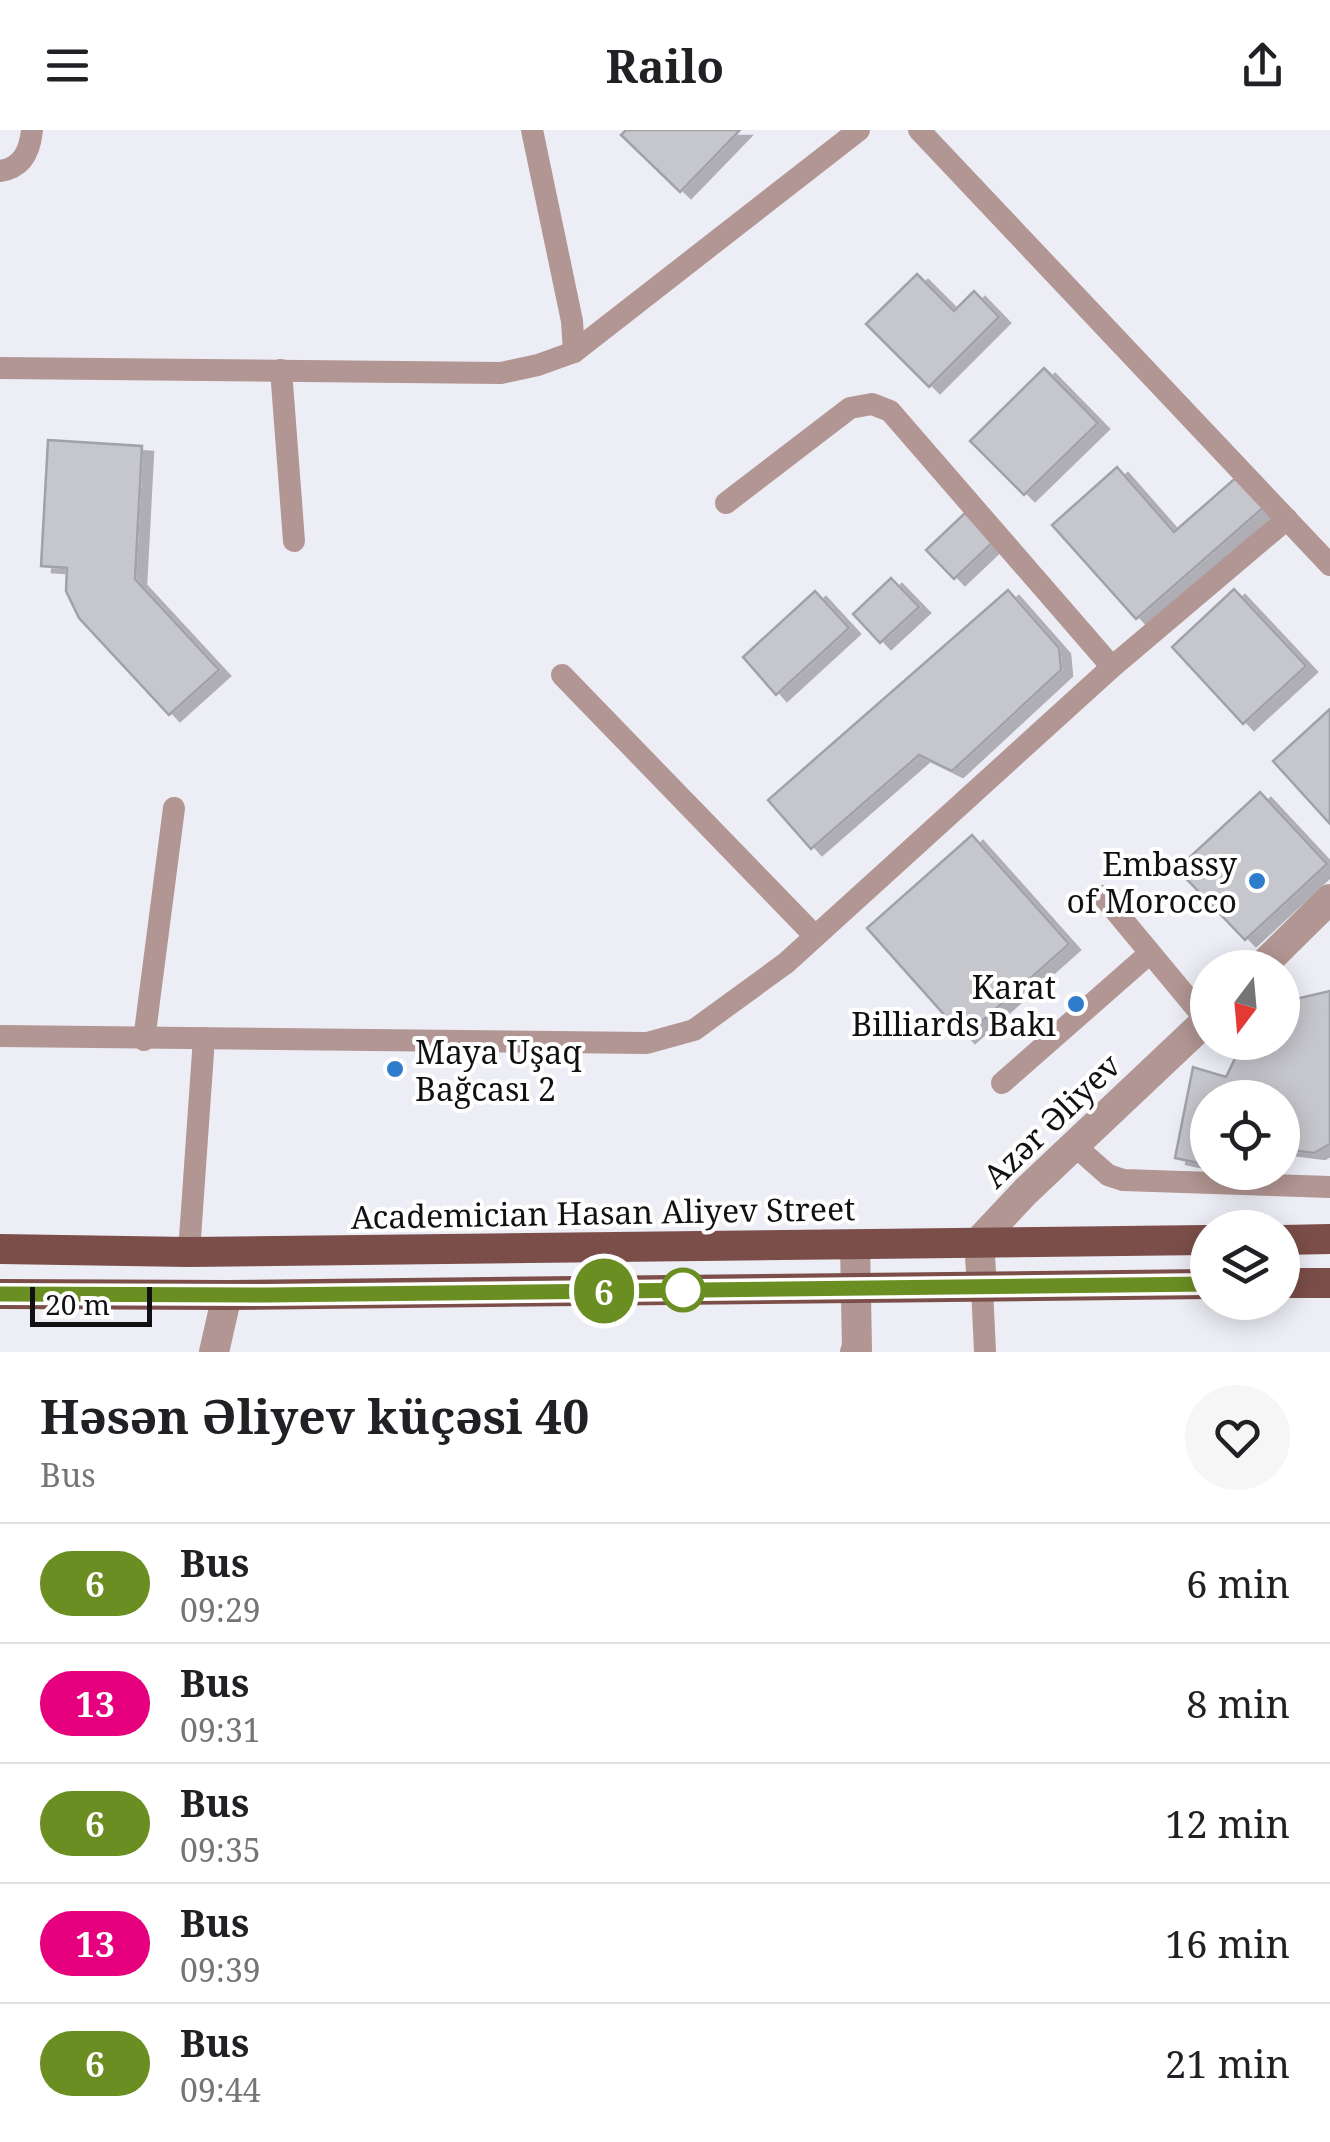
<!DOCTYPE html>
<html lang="en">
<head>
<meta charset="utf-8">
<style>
	body { margin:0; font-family:"Noto Serif",serif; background:#f6f6f6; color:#202124; height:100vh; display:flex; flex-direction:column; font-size:38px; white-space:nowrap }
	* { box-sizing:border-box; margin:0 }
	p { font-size:32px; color:#757577 }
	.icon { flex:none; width:55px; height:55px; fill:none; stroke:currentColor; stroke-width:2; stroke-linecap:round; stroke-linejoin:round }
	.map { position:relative; height:1222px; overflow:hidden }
	.sheet { display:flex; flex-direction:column; background:#fff; flex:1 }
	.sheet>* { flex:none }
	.badge { padding:0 20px; border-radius:32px; font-size:35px; line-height:65px }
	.needle { width:65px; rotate:196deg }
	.buttons { position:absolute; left:1190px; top:820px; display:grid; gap:20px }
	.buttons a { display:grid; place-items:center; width:110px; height:110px; border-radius:50%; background:#fff; box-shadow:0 5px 25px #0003; font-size:50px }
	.scale { position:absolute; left:30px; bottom:25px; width:122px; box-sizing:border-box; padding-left:10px; border:5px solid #111113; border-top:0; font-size:28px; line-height:35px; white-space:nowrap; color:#111113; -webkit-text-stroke:8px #fff; paint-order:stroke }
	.map>.badge { position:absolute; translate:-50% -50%; box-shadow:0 0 0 5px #fff }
	.round { display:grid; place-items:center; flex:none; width:105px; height:105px; border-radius:52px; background:#f6f6f6 }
	.head { display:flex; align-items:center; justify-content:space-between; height:170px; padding:0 40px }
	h1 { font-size:48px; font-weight:700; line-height:75px }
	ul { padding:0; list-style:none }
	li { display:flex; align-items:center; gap:30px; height:120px; padding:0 40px; border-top:2px solid #e0e0e0 }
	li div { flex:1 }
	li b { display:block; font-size:38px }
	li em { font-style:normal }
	li .badge { min-width:110px; font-weight:700; text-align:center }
	header { display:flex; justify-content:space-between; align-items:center; height:130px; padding:0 40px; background:#fff; font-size:45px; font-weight:700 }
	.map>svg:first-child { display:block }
	.building { fill:#c6c6cd; stroke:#a1a1a8; stroke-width:2.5; filter:url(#shadow) }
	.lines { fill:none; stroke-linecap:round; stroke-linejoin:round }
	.lane { stroke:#b29693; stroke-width:22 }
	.street { stroke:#b29693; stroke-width:30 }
	.primary { stroke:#7c4e49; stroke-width:30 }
	.line-casing { stroke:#fff; stroke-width:22 }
	.line { stroke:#6b8e23; stroke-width:15 }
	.poi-dot { fill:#2e7dcd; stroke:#fff; stroke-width:4 }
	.stop-dot { fill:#fff; stroke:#6b8e23; stroke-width:5 }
	.labels { text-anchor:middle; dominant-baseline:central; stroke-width:8; stroke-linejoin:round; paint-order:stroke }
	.poi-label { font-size:32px; fill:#111113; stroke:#fff; text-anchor:end }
	.street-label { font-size:32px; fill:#111113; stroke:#fff }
</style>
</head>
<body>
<header><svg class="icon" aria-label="menu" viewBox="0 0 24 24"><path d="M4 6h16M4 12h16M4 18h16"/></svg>Railo<svg class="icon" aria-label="share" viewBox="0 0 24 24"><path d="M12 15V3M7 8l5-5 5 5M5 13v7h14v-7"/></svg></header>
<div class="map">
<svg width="1330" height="1222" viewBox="0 0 1330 1222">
	<defs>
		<filter id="shadow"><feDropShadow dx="11" dy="6" stdDeviation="0" flood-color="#0004"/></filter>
	</defs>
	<rect width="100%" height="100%" fill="#ededf5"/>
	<g class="building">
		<path d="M626 0H740L680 62 621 5Z"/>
		<path d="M917 144 954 181 974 161 999 187 929 257 866 194Z"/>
		<path d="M1044 238 1098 293 1024 365 970 311Z"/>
		<path d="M48 310 142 316 135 449 219 540 169 585 79 488 66 461 67 438 41 436Z"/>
		<path d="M1117 337 1174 402 1239 345 1265 376 1136 489 1052 395Z"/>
		<path d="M965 383 993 412 954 449 926 420Z"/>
		<path d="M891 448 919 477 880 513 853 484Z"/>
		<path d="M1234 459 1306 536 1243 594 1172 517Z"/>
		<path d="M1008 460 1059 518 1061 540 952 641 919 625 811 719 768 670Z"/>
		<path d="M815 461 849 498 776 565 743 527Z"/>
		<path d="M1330 579V694L1273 631Z"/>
		<path d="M1260 662 1327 734 1245 810 1177 739Z"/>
		<path d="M972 705 1069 814 964 907 867 798Z"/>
		<path d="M1330 861V1014L1314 1023 1282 1019V968H1208V1035L1175 1028 1193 937 1226 947 1243 912H1282V874L1287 871Z"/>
	</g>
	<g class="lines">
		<g class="lane">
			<path d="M532 0 572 191 574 222"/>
			<path d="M919 0 1330 435"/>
			<path d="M0 41C22 38 30 21 32 0"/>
			<path d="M0 238 501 243 538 235 574 222 859 0"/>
			<path d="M281 240 294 411"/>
			<path d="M726 373 850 278 872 274 890 281 1112 537"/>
			<path d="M562 545 814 805"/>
			<path d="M1103 766 1206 890"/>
			<path d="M0 906 647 913 694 900 786 833 1112 537 1287 389"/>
			<path d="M144 910 174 678"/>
			<path d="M1002 953 1150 823"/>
			<path d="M1074 1015 1108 1045 1123 1050 1330 1057"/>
			<path d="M189 1122 204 908"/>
			<path d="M982 1157 985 1222"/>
		</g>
		<g class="street">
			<path d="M1260 838 1330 769"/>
			<path d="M982 1157 979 1111 1026 1061 1208 889"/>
			<path d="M214 1222 227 1165"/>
			<path d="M855 1222 857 1220 855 1115"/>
		</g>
		<g class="primary">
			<path d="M1282 1110 1330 1109"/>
			<path d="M0 1119 189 1122 1208 1110"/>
			<path d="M1282 1153H1330"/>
			<path d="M0 1164 227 1165 1208 1154"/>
		</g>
	</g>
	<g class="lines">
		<defs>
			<path id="line" d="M0 1164 266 1165 1208 1154"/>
		</defs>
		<use href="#line" class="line-casing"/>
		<use href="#line" class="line"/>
	</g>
	<g class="poi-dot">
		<circle cx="1257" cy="751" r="10"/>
		<circle cx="1076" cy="874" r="10"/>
		<circle cx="395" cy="939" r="10"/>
	</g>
	<circle class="stop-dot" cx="683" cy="1160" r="20"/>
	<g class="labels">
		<g class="poi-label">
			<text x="1237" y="733">Embassy<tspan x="1237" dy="37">of Morocco</tspan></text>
			<text x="1056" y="856">Karat<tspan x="1056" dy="37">Billiards Bakı</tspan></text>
			<text x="415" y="921" text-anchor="start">Maya Uşaq<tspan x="415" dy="37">Bağcası 2</tspan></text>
		</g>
		<g class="street-label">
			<text transform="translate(1051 990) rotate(-44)">Azər Əliyev</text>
			<text transform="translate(603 1082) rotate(-1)">Academician Hasan Aliyev Street</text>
		</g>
	</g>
</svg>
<div class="buttons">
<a><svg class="needle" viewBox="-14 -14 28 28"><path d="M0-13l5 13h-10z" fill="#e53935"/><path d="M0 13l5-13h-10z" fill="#757577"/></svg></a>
<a><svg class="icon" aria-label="locate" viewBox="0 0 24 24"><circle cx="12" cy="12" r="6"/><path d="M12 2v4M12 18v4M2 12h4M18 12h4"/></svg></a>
<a><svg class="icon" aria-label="layers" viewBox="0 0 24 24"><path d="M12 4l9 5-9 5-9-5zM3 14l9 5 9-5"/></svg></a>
</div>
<div class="scale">20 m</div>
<b class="badge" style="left:604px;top:1161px;background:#6b8e23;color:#fff">6</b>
</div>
<section class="sheet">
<div class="head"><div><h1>Həsən Əliyev küçəsi 40</h1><p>Bus</p></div><a class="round"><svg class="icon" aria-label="heart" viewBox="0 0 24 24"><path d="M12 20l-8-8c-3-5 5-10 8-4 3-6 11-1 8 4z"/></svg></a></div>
<ul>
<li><span class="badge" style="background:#6b8e23;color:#fff">6</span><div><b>Bus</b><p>09:29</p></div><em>6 min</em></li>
<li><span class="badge" style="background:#e6007e;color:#fff">13</span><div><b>Bus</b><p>09:31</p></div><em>8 min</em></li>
<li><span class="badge" style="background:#6b8e23;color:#fff">6</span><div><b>Bus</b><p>09:35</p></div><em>12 min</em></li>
<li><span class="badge" style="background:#e6007e;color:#fff">13</span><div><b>Bus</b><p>09:39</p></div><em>16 min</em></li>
<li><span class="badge" style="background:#6b8e23;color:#fff">6</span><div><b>Bus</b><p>09:44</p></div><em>21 min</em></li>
</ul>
</section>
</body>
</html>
